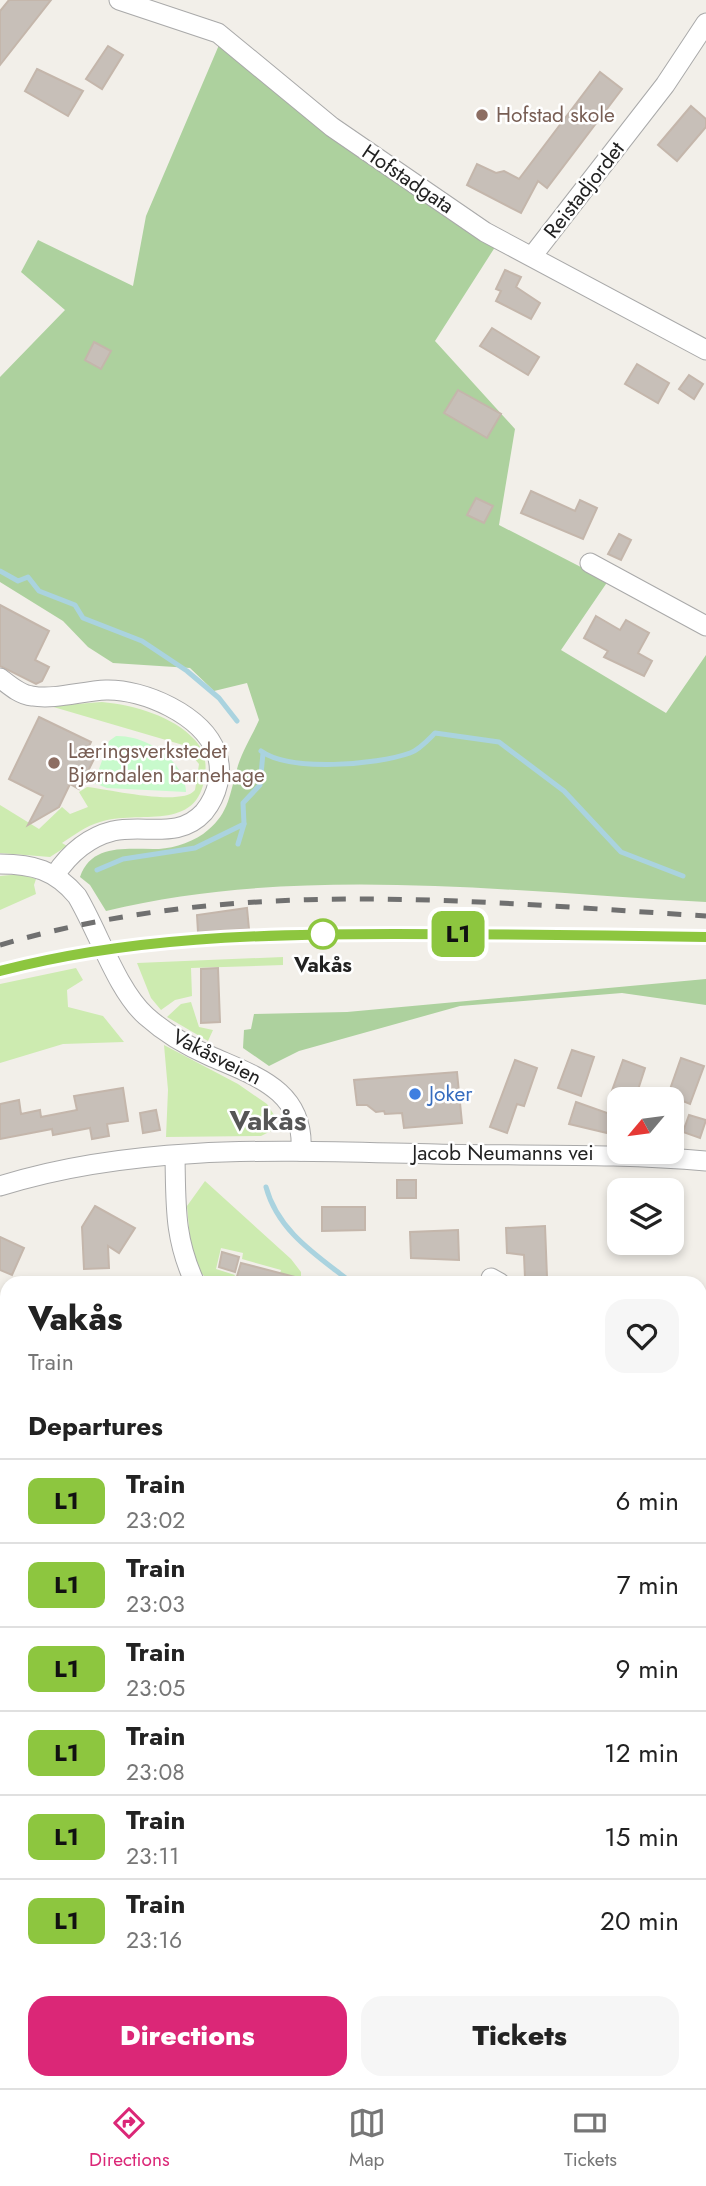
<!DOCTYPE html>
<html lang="en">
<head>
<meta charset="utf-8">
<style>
	body { margin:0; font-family:Jost,sans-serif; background:#f6f6f6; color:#222; height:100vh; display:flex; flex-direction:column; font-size:26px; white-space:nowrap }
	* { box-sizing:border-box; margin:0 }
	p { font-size:23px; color:#767676 }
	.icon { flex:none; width:38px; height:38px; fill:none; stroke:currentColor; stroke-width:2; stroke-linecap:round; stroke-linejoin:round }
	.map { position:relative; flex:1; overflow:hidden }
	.sheet { position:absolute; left:0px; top:1276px; width:707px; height:814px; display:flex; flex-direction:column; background:#fff; border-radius:21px 21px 0 0; box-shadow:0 4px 10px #0003 }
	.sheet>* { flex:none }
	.badge { padding:0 14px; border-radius:10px; font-size:24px; line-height:46px }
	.needle { width:46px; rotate:241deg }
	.buttons { position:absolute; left:607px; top:1087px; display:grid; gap:14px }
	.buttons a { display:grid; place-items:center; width:77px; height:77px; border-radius:14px; background:#fff; box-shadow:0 4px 10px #0003; font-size:35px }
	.map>.badge { position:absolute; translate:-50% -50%; box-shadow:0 0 0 4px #fff }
	h2 { padding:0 28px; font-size:26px; line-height:63px }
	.round { display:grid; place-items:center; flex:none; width:74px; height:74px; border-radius:21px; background:#f6f6f6 }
	.summary { display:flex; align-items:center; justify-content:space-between; height:119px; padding:0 28px }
	h1 { font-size:33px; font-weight:800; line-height:52px }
	.button { display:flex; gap:14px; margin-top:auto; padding:14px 28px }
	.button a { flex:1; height:80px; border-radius:21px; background:#db2777; color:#fff; font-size:28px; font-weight:800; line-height:80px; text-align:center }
	.button a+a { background:#f6f6f6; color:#222 }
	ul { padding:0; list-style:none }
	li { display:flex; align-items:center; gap:21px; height:84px; padding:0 28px; border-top:2px solid #e0e0e0 }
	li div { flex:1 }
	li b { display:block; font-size:26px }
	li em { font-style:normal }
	li .badge { min-width:77px; font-weight:700; text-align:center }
	.dock { display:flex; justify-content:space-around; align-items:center; height:98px; border-top:2px solid #e0e0e0; background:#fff; font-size:19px; color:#767676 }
	.dock a { display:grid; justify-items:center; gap:4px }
	.dock .selected { color:#db2777 }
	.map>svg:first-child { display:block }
	.grass { fill:#cdebb0 }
	.forest { fill:#add19e }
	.park { fill:#c8facc }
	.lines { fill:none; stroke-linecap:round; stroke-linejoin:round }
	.stream { stroke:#aad3df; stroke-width:5 }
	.building { fill:#c7bfb8; stroke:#c4b6ab; stroke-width:2 }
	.minor-casing { stroke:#a9a9a9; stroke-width:21 }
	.minor { stroke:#fff; stroke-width:19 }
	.rail { stroke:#707070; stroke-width:5; stroke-dasharray:14 14; stroke-linecap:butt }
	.line-casing { stroke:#fff; stroke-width:16 }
	.line { stroke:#8dc63f; stroke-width:10 }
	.education-dot { fill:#8d6e63; stroke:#fff; stroke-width:2.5 }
	.stop-dot { fill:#fff; stroke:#8dc63f; stroke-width:3.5 }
	.shop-dot { fill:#3f7fe0; stroke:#fff; stroke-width:2.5 }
	.labels { text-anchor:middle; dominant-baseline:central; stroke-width:5; stroke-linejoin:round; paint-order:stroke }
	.education-label { font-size:21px; fill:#785e54; stroke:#fff; text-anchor:start }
	.street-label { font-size:21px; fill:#222; stroke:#fff }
	.stop-label { font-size:21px; font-weight:bold; fill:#222; stroke:#fff }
	.shop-label { font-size:21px; fill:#366cbe; stroke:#fff; text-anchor:start }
	.district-label { font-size:28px; font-weight:bold; fill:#555; stroke:#fff }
</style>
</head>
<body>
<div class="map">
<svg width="706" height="2088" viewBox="0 0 706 2088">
	<rect width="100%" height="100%" fill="#f2efe9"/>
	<g class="grass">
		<path d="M102 702C134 705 173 716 195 740 204 750 207 762 205 775 198 834 138 809 100 822 86 826 74 835 62 843L67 846 50 857 0 853V805L39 829 62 807 70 814 88 807 79 792 87 787C108 789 182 807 195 790L199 764 183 745 50 706Z"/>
		<path d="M21 874 36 879 34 885 36 894 0 910V876Z"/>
		<path d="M283 957V965L191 968 192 996 175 1000 161 1010 151 998 137 963Z"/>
		<path d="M76 968 83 980 67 990 68 1007 103 1016 124 1042 63 1044 0 1063V984Z"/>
		<path d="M191 1002 199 1027 213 1030 208 1041 167 1017 181 1004Z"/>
		<path d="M164 1045 238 1084 267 1104 276 1118 273 1130 261 1136 166 1137 168 1090Z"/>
		<path d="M205 1181 291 1259 301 1272V1283H277L281 1270 242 1259 243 1253 221 1248 216 1269 235 1275 232 1281 205 1277 198 1269 191 1250 187 1206Z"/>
		<path d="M7 1438V1525L0 1521V1448Z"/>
	</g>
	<g class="forest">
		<path d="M219 45 497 244 435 341 515 429 499 525 608 581 561 650 666 713 706 655V902C508 892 301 864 106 911L90 885 80 877C92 842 130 850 159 849 175 848 196 841 208 830 229 813 230 793 237 769 241 753 252 736 259 720L247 683 214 691 190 668 113 663 88 647 63 621 0 582V377L65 310 21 272 38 240 133 286 146 216Z"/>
		<path d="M706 979V1005L622 993 460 1006 299 1051 269 1066 243 1048 244 1030 251 1029 254 1014 347 1012Z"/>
		<path d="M700 1736 706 1744V2088H585L573 2083 700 2082Z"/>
	</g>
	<path class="park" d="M116 736C146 735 185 760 186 792L107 788 94 783 109 741Z"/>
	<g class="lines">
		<g class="stream">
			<path d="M0 571 18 581 28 577 39 591 75 605 83 618 142 641 187 671 219 698 237 721"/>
			<path d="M261 751C290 772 376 765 410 753 419 750 428 740 435 733L499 742 564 791 621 852 683 876"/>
			<path d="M238 844 244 824"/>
			<path d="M97 870 123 859 195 848 244 824 243 803 260 785 263 753"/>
			<path d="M266 1187C278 1232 318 1256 352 1283"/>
			<path d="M700 1551 706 1556"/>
			<path d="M686 2082 698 2088"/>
		</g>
	</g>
	<g class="building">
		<path d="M9 0H51L0 65V11Z"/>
		<path d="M108 46 123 55 102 89 86 79Z"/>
		<path d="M37 69 83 91 68 116 25 91Z"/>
		<path d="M600 72 622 89 547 188 538 181 521 213 467 185 477 164 496 173 504 171 519 179Z"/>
		<path d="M691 106 706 119V127L677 161 658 145Z"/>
		<path d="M505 270 521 277 516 287 540 303 531 319 496 301 501 291 496 289Z"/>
		<path d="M492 328 539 357 528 375 480 346Z"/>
		<path d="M94 342 111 351 101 369 85 360Z"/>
		<path d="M637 364 669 383 658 403 625 384Z"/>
		<path d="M689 375 703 384 694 399 679 389Z"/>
		<path d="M458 390 501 414 487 438 444 413Z"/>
		<path d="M531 491 575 511 580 500 597 508 583 539 521 513Z"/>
		<path d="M476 498 493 506 484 523 467 515Z"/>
		<path d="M619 534 631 540 621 560 608 554Z"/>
		<path d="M0 605 49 631 35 660 49 667 42 681 36 684 0 666Z"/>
		<path d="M596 616 620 630 626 620 649 633 638 653 652 661 644 676 604 657 608 651 584 638Z"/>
		<path d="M39 717 91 742 86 752 95 757 79 789 70 784 59 807 28 825 43 796 9 779Z"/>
		<path d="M247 908 249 929 198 932 197 915Z"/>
		<path d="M218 968 220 1022 201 1023V969Z"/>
		<path d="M572 1050 594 1057 581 1096 558 1088Z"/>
		<path d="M681 1058 704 1066 690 1104 668 1095Z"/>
		<path d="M515 1060 537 1068 524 1106 517 1104 507 1133 490 1127Z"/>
		<path d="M623 1060 645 1068 635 1099H609Z"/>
		<path d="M457 1072 462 1123 404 1128 402 1113 385 1114 384 1111 376 1112 367 1105H357L354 1080Z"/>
		<path d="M123 1088 128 1121 107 1124 109 1136 92 1139 90 1128 53 1135 52 1129 0 1139V1104L19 1100 21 1114 40 1110 41 1117 77 1110 74 1096Z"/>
		<path d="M576 1102 613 1115 607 1133 569 1124Z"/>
		<path d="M156 1110 160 1130 143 1133 140 1113Z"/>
		<path d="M689 1115 706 1120 700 1138 683 1132Z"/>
		<rect x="397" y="1180" width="19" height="18"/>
		<path d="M95 1206 135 1228 119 1253 108 1246 109 1268 84 1269 82 1227Z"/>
		<path d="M322 1207H365V1230L322 1231Z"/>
		<path d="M545 1226 547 1277 525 1278 524 1255 507 1253 506 1228Z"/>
		<path d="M458 1230 459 1260 411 1258 410 1232Z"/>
		<path d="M0 1237 24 1248 12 1275 0 1270Z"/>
		<path d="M222 1252 239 1257 235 1272 219 1267Z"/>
		<path d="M241 1263 299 1278 298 1283H235Z"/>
	</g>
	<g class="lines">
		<defs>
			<g id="minor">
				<path d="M119 0 218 33 332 127 485 232 706 350"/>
				<path d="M533 255 665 85 706 23"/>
				<path d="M590 563 706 626"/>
				<path d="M0 678C9 685 20 695 32 696 55 700 82 691 106 690 144 689 202 715 216 752 224 772 217 796 204 812 179 840 145 824 113 831 89 837 69 854 55 875"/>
				<path d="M0 864C33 864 55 870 77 896 98 931 117 990 146 1016 165 1033 187 1046 210 1056 255 1076 305 1090 301 1151"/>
				<path d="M175 1157C176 1205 174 1238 195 1283"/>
				<path d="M0 1186C139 1142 292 1151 436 1154 527 1156 616 1153 706 1161"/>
				<path d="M491 1278 500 1283"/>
				<path d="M700 1404 706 1408"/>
				<path d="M0 1435 7 1426"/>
				<path d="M700 1724 706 1733"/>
				<path d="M0 1841 7 1850"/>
				<path d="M264 2082 275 2088"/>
				<path d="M64 2088 70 2082"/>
			</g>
		</defs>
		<use href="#minor" class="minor-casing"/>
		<use href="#minor" class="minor"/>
		<g class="rail">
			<path d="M0 945C236 876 465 901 706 916"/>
			<path d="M0 971C131 936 264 934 399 934 501 934 604 935 706 937"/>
		</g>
	</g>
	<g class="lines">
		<defs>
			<path id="line" d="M0 971C130 937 261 934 394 934 498 934 602 935 706 937"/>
		</defs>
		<use href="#line" class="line-casing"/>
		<use href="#line" class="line"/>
	</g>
	<g class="education-dot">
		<circle cx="482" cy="115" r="7"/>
		<circle cx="54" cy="763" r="7"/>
	</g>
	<circle class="stop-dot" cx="323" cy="934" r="14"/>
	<circle class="shop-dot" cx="415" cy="1094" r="7"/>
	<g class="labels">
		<g class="education-label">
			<text x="496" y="115">Hofstad skole</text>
			<text x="68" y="751">Læringsverkstedet<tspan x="68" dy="24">Bjørndalen barnehage</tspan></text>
		</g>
		<g class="street-label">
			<text transform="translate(408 179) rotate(34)">Hofstadgata</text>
			<text transform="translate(584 190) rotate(-52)">Reistadjordet</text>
			<text transform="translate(217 1057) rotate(27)">Vakåsveien</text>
			<text x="503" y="1153">Jacob Neumanns vei</text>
		</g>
		<g class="stop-label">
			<text x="323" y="965">Vakås</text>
		</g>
		<g class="shop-label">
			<text x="429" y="1094">Joker</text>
		</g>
		<g class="district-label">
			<text x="268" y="1120">Vakås</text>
		</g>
	</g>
</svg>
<div class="buttons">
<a><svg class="needle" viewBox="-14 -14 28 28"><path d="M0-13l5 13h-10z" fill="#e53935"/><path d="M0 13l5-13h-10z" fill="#767676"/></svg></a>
<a><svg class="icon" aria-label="layers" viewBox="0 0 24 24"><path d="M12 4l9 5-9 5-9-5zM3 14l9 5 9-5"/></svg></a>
</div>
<b class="badge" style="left:458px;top:934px;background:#8dc63f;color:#111">L1</b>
<section class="sheet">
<div class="summary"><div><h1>Vakås</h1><p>Train</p></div><a class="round"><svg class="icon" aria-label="heart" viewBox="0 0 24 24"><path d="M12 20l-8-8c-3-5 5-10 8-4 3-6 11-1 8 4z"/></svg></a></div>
<h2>Departures</h2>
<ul>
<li><span class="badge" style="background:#8dc63f;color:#111">L1</span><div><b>Train</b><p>23:02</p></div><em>6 min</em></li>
<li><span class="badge" style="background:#8dc63f;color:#111">L1</span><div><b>Train</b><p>23:03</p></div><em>7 min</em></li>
<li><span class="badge" style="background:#8dc63f;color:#111">L1</span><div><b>Train</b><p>23:05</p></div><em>9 min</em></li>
<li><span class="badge" style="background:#8dc63f;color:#111">L1</span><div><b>Train</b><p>23:08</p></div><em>12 min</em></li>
<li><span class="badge" style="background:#8dc63f;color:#111">L1</span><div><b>Train</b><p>23:11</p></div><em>15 min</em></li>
<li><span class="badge" style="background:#8dc63f;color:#111">L1</span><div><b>Train</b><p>23:16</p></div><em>20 min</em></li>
</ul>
<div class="button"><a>Directions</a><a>Tickets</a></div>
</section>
</div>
<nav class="dock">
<a class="selected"><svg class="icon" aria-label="directions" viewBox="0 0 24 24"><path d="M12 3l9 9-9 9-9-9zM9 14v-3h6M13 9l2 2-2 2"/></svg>Directions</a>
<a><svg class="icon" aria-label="map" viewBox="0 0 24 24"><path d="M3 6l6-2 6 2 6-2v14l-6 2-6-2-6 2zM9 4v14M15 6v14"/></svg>Map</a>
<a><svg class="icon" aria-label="tickets" viewBox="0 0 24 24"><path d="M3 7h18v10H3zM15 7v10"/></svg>Tickets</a>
</nav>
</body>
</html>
